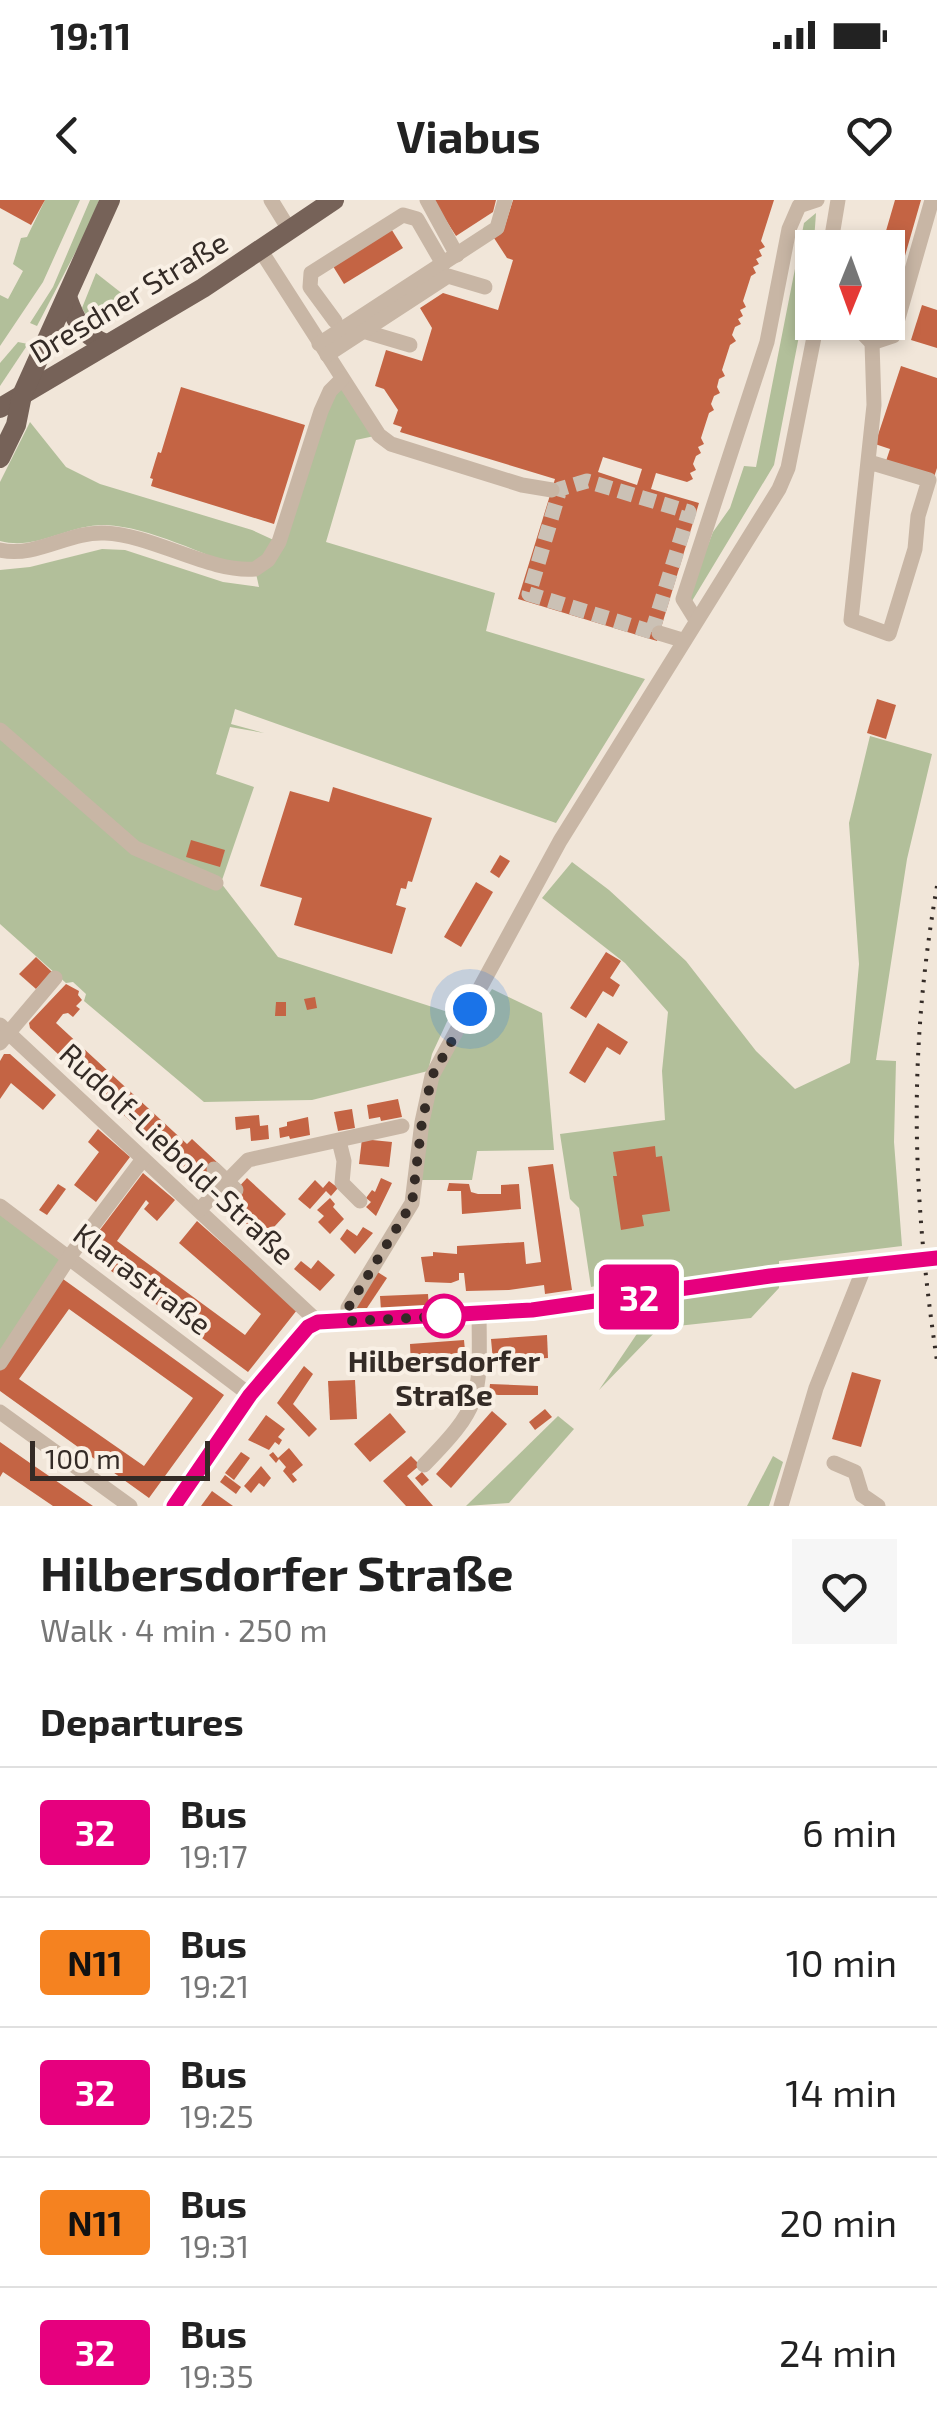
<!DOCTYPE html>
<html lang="en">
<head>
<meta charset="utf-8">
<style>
	body { margin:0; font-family:"Exo 2",sans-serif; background:#f6f6f6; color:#222; height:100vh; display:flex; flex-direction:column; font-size:38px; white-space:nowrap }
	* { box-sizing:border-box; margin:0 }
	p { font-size:32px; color:#767676 }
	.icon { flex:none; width:55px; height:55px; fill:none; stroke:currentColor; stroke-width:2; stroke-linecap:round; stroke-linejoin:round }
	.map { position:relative; height:1306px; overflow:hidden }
	.sheet { display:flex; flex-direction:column; background:#fff; flex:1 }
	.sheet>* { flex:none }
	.badge { padding:0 20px; border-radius:8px; font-size:35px; line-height:65px }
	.needle { width:65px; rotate:181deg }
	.buttons { position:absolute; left:795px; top:30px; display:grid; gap:20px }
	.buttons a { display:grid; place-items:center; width:110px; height:110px; border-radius:0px; background:#fff; box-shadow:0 5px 15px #0003; font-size:50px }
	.scale { position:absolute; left:30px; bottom:25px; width:180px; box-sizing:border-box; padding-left:10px; border:5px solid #342b26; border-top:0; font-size:28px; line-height:35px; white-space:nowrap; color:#342b26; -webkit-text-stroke:8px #f9f0e5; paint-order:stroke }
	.you { position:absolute; width:50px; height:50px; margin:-25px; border:8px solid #fff; border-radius:50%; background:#1a73e8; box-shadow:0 0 0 15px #1a73e833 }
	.map>.badge { position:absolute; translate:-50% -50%; box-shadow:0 0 0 5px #fff }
	h2 { padding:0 40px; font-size:38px; line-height:90px }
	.round { display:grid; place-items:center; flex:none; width:105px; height:105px; border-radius:0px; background:#f6f6f6 }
	.summary { display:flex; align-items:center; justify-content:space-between; height:170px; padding:0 40px }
	h1 { font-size:48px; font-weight:700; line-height:75px }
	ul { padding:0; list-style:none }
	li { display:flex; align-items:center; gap:30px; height:130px; padding:0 40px; border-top:2px solid #e0e0e0 }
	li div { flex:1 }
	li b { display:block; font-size:38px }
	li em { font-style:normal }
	li .badge { min-width:110px; font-weight:700; text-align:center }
	.status { display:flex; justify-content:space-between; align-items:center; height:70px; padding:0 50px; background:#fff; direction:ltr }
	.status svg { height:28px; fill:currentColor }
	header { display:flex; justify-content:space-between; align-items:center; height:130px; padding:0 40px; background:#fff; font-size:45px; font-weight:700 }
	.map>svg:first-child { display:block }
	.green { fill:#b2bf9a }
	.building { fill:#c46444; fill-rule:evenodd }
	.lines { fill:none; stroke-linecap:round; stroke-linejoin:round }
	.minor-tunnel { stroke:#cbc1b5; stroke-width:15; stroke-dasharray:15 8; stroke-linecap:butt }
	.minor { stroke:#c8b6a5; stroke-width:15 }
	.major { stroke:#766258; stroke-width:20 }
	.rail { stroke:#342b26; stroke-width:4; stroke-dasharray:2.5 8; stroke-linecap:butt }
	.line-casing { stroke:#fff; stroke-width:22 }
	.line { stroke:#e6007e; stroke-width:15 }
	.walk { stroke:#342b26; stroke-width:10; stroke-dasharray:0 18 }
	.stop-dot { fill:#fff; stroke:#e6007e; stroke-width:5 }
	.labels { text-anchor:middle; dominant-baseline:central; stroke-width:8; stroke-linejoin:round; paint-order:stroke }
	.street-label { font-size:30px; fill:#342b26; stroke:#f9f0e5 }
	.stop-label { font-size:30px; font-weight:bold; fill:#342b26; stroke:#f9f0e5 }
</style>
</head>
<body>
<div class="status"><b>19:11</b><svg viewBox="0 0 49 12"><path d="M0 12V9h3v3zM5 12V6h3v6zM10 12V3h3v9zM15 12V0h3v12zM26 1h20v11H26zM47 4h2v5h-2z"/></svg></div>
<header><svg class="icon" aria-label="back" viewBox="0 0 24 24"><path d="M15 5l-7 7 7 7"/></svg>Viabus<svg class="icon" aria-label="heart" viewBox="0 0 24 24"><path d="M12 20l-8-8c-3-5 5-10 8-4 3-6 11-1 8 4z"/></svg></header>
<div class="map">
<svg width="937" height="1306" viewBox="0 0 937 1306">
	<rect width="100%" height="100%" fill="#f1e6d9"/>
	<g class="green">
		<path d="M45 0H80L43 82 0 146V95L8 99 23 71 13 64 21 38 27 37Z"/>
		<path d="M90 0H99L89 26 37 126 30 123 53 87Z"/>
		<path d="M816 13 812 69 774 265 692 401 688 396 713 332 730 308 744 266 756 267 804 23Z"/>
		<path d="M96 73 138 106 100 127 91 124 82 108Z"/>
		<path d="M18 142 28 144 0 186V163Z"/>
		<path d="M342 179 379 235 356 240 326 342 495 393 486 431 645 479 556 623 235 509 231 524 264 533 230 527 216 574 254 587 221 683 278 757 451 813 432 854 428 871 312 900 204 902 84 801 86 794 73 782 66 783 0 724V370L30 367 102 349 125 350 223 382 259 387 255 369 246 370C204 355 149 327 106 325 68 324 37 351 0 341V282L30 222 66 267 100 284 252 330 278 342 321 211Z"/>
		<path d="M870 536 932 554 907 659 876 860 896 861 894 942 902 1046 779 1061V1088L751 1118 659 1128 599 1190 682 1067 591 1087 579 1008 570 999 560 934 665 920 662 871 668 812 625 763 542 698 572 662 609 690 686 761 756 851 795 889 850 863 859 764 849 623Z"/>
		<path d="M492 789 542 813 554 950 477 951 472 980H414L442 864Z"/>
		<path d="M0 1009 66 1057 0 1158Z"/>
		<path d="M558 1216 574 1229 509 1303 466 1306Z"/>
		<path d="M773 1256 783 1262 769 1306H747Z"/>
	</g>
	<g class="building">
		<path d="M0 0H45L31 25 0 8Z"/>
		<path d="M433 0H496L493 12 456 36Z"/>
		<path d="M513 0H774L761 41 765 47 759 50 762 56 756 59 759 64 753 67 756 73 751 76 743 101 746 107 740 110 743 116 738 119 741 124 735 127 732 135 736 141 730 145 722 170 725 176 719 179 717 187 720 193 714 196 711 204 714 210 709 213 701 238 704 244 698 247 701 253 696 256 693 264 696 270 690 273 693 279 687 282 656 273 651 289 699 303 657 441 518 399 555 279 400 232 402 227 393 224 398 210 384 189 375 186 386 150 422 161 432 128 420 108 443 93 498 110 513 60 507 58 494 38 503 32ZM603 257 642 269 637 285 598 272Z"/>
		<path d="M895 0H921L892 101 888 99V48H881Z"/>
		<path d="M390 27 403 48 344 84 331 63Z"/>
		<path d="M922 105 937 110V148L911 140Z"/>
		<path d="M901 166 937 178V268L934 277 886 261 890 249 875 244Z"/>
		<path d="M181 187 305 225 274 324 151 286 153 279 150 278 158 252 161 253Z"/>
		<path d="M877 499 896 505 886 539 867 533Z"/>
		<path d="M333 587 432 618 412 682 408 681 406 689 401 688 396 705 406 708 392 754 294 725 302 698 260 686 290 591 329 602Z"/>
		<path d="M191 640 225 650 220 667 186 657Z"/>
		<path d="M500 655 510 661 499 678 490 672Z"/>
		<path d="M476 682 493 692 461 747 444 737Z"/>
		<path d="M606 752 621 761 610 778 620 785 613 797 603 791 586 818 570 808Z"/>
		<path d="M36 757 52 772 36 789 19 774Z"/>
		<path d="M66 784 79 791 78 795 82 800 76 806 80 809 73 817 68 813 63 814 56 823 187 944 192 939 219 964 199 985 30 828 29 823Z"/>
		<path d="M315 797 317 808 307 810 304 799Z"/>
		<path d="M276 802H286V816H275Z"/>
		<path d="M598 823 628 842 620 855 607 847 585 883 569 873Z"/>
		<path d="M4 854H10L56 895 43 910 11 883 0 899V861Z"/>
		<path d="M398 899 402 917 381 921 380 917 369 919 367 905Z"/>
		<path d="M352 909 355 928 338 931 334 912Z"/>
		<path d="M259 915 260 926 268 925 269 939 251 941 250 928 236 930 235 917Z"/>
		<path d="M308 917 310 935 290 939 289 936 280 938 279 928 287 926V922Z"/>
		<path d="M98 929 130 957 96 1002 74 985 99 952 88 942Z"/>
		<path d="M362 939 392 942 389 967 359 964Z"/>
		<path d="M655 946 656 957 662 956 670 1011 642 1015 644 1026 621 1030 613 976H617L613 952Z"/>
		<path d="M553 964 572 1090 545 1094 544 1085 509 1090 466 1091 464 1073H459V1080L451 1083 425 1082 421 1057 433 1056V1052L457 1054V1046L524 1042 526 1064 541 1062 528 967Z"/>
		<path d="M143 973 175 1000 157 1021 144 1009 149 1003 146 1000 117 1041 245 1135 261 1114 179 1043 197 1021 297 1110 248 1172 84 1051Z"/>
		<path d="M247 978 286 1014 263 1039 224 1003Z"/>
		<path d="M381 978 392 983 376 1016 366 1007 371 1002 366 998 372 990 375 992Z"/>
		<path d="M315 980 323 988 329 981 338 988 331 996 326 991 310 1009 298 999Z"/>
		<path d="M449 983 469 984 471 992 478 994H501V985L519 984 521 1009 462 1014 461 991H447Z"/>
		<path d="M58 984 66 989 47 1015 39 1010Z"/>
		<path d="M330 998 335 1004 333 1007 344 1019 330 1034 318 1022 324 1016 317 1010Z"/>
		<path d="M363 1027 373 1033 355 1054 340 1039 347 1029 357 1036Z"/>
		<path d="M318 1060 335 1075 320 1091 294 1069 301 1061 311 1069Z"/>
		<path d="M376 1071 387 1078 367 1108H353Z"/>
		<path d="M63 1079 224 1195 149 1298 0 1191V1168ZM69 1109 193 1198 144 1266 19 1179Z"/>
		<path d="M428 1094 429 1108 381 1110 380 1096Z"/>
		<path d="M547 1135 548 1158 493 1161 491 1139Z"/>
		<path d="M464 1140 466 1162 411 1166 410 1144Z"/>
		<path d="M304 1166 313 1174 293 1204 317 1229 309 1237 277 1203Z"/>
		<path d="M852 1172 881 1180 861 1247 832 1239Z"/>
		<path d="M355 1180 357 1219 330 1220 328 1181Z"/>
		<path d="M490 1184 538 1186V1195H498L489 1193Z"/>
		<path d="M545 1209 552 1217 535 1230 529 1222Z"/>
		<path d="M492 1211 507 1224 451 1288 436 1274Z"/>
		<path d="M390 1213 406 1232 370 1262 354 1244Z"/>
		<path d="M266 1215 285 1229 278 1237 282 1240 279 1245 275 1242 269 1250 248 1240Z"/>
		<path d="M0 1242 30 1263 93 1306H53L3 1272 0 1277Z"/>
		<path d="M289 1248 303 1265 292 1274 297 1280 293 1283 283 1271 286 1267 279 1259 276 1263 269 1255 273 1252 278 1258Z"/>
		<path d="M241 1252 250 1258 234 1280 225 1273Z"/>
		<path d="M411 1256 420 1265 407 1276 433 1306H406L383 1281Z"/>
		<path d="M261 1266 271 1278 264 1287 259 1283 251 1293 244 1286Z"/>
		<path d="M422 1272 429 1280 422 1286 415 1278Z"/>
		<path d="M225 1275 241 1287 236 1294 220 1282Z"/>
		<path d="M212 1291 233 1306H201Z"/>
	</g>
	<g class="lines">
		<g class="minor-tunnel">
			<path d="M652 432 689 312 587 281 560 289 529 394 652 432 659 433"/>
			<path d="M892 1064 937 1058"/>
			<path d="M771 1076 860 1068"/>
		</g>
		<g class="minor">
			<path d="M271 0 290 31"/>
			<path d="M427 0 457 55"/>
			<path d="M830 48 838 0"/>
			<path d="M261 51 379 235 391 244 522 285 552 290"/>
			<path d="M335 121 310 87 311 73 403 15 417 19 443 64"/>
			<path d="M852 122 872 143 874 205 851 420 889 434 915 349 918 316 929 280 869 262"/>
			<path d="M363 131 410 145"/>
			<path d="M872 143 893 136 932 0"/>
			<path d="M319 144 497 28 505 0"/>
			<path d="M327 155 448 76 485 87"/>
			<path d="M0 350C37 358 69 331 105 333 153 335 210 373 255 369L268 360 279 342 321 211 330 191 342 179"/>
			<path d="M696 420 683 399 767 142 789 29 799 6 817 0"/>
			<path d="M659 433 682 440"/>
			<path d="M0 530 135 648 216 683"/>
			<path d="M0 825 318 1122"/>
			<path d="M0 843 55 778"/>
			<path d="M339 941 344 961 342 983 360 1001"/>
			<path d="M214 969 236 990"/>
			<path d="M0 1006 250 1195"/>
			<path d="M199 1010 248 960 402 926"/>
			<path d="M860 1068 892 1064"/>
			<path d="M349 1121 348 1108 412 1003 422 922 432 876 560 641 779 289 788 268 817 122"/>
			<path d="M318 1122 532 1110 771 1076"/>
			<path d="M0 1163 70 1056 143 959"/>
			<path d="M0 1212 130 1306"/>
			<path d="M834 1263 855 1272 862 1295 878 1306"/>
			<path d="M424 1265C483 1205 480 1197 479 1114"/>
			<path d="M174 1306 250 1195 309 1127 318 1122"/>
			<path d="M781 1306 816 1188 864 1068"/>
		</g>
		<g class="major">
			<path d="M67 97C75 120 82 135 106 144"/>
			<path d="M0 208 203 88 334 0"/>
			<path d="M0 258 16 225 22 195 110 0"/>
		</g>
		<path class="rail" d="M937 686C908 854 912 992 937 1161"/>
	</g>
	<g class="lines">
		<defs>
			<path id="line" d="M174 1306 250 1195 308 1127 318 1122 532 1110 770 1076 937 1058"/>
		</defs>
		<use href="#line" class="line-casing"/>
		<use href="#line" class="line"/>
		<path class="walk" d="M444 1116H452L350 1121 348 1108 412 1003 422 922 432 876 470 809"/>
	</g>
	<circle class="stop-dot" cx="444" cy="1116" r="20"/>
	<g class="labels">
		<g class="street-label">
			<text transform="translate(128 96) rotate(-31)">Dresdner Straße</text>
			<text transform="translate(178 953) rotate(43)">Rudolf-Liebold-Straße</text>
			<text transform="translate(143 1078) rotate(37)">Klarastraße</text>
		</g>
		<g class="stop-label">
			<text x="444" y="1160">Hilbersdorfer<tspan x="444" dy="34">Straße</tspan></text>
		</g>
	</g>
</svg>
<div class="buttons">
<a><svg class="needle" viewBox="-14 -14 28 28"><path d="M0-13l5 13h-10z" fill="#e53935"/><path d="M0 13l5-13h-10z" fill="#767676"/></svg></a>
</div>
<div class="scale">100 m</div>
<div class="you" style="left:470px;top:809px"></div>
<b class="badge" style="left:639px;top:1097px;background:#e6007e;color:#fff">32</b>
</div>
<section class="sheet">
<div class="summary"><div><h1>Hilbersdorfer Straße</h1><p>Walk · 4 min · 250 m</p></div><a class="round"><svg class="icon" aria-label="heart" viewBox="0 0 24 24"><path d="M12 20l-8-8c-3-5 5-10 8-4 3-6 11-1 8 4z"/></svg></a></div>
<h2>Departures</h2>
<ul>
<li><span class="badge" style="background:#e6007e;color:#fff">32</span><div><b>Bus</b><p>19:17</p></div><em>6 min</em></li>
<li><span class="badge" style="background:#f58220;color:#111">N11</span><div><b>Bus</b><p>19:21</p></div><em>10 min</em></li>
<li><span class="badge" style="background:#e6007e;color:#fff">32</span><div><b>Bus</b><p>19:25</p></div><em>14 min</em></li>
<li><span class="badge" style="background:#f58220;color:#111">N11</span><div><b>Bus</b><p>19:31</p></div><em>20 min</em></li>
<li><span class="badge" style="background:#e6007e;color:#fff">32</span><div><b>Bus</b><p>19:35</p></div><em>24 min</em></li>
</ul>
</section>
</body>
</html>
